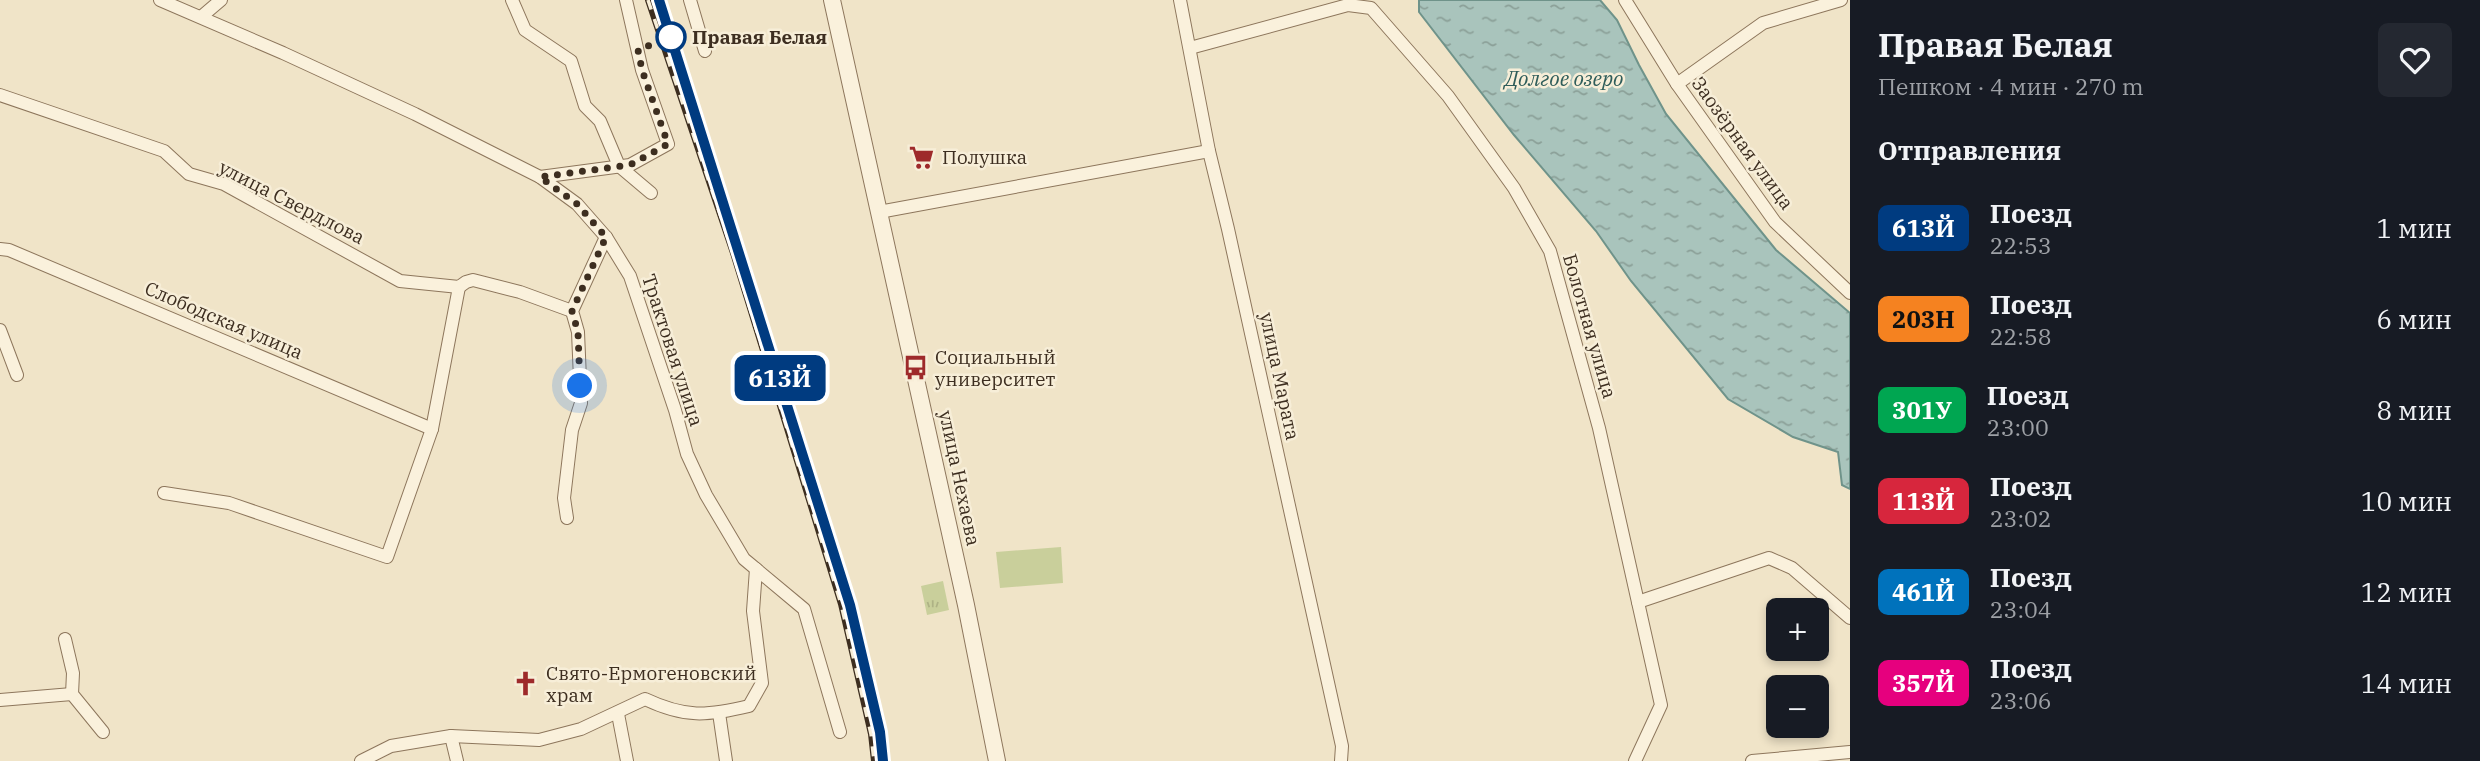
<!DOCTYPE html>
<html lang="ru">
<head>
<meta charset="utf-8">
<style>
	body { margin:0; font-family:"IBM Plex Serif",serif; background:#242831; color:#f1f3f6; height:100vh; display:flex; flex-direction:column; font-size:26px; white-space:nowrap }
	* { box-sizing:border-box; margin:0 }
	p { font-size:23px; color:#9ea1a6 }
	.icon { flex:none; width:38px; height:38px; fill:none; stroke:currentColor; stroke-width:2; stroke-linecap:round; stroke-linejoin:round }
	.map { position:relative; flex:1; overflow:hidden }
	.panel { display:flex; flex-direction:column; background:#171b24; width:630px }
	.panel>* { flex:none }
	.badge { padding:0 14px; border-radius:10px; font-size:24px; line-height:46px }
	.tools { position:absolute; left:1766px; top:598px; display:grid; gap:14px }
	.tools a { display:grid; place-items:center; width:63px; height:63px; border-radius:10px; background:#171b24; box-shadow:0 4px 10px #0003; font-size:35px }
	.you { position:absolute; width:35px; height:35px; margin:-18px; border:5px solid #fff; border-radius:50%; background:#1a73e8; box-shadow:0 0 0 10px #1a73e833 }
	.map>.badge { position:absolute; translate:-50% -50%; box-shadow:0 0 0 4px #fff }
	h2 { padding:0 28px; font-size:26px; line-height:63px }
	.round { display:grid; place-items:center; flex:none; width:74px; height:74px; border-radius:10px; background:#242831 }
	.overview { display:flex; align-items:center; justify-content:space-between; height:119px; padding:0 28px }
	h1 { font-size:33px; font-weight:800; line-height:52px }
	ul { padding:0; list-style:none }
	li { display:flex; align-items:center; gap:21px; height:91px; padding:0 28px }
	li div { flex:1 }
	li b { display:block; font-size:26px }
	li em { font-style:normal }
	li .badge { min-width:77px; font-weight:700; text-align:center }
	main { display:flex; flex:1; min-height:0 }
	.map>svg:first-child { display:block }
	.grass { fill:url(#grass-tufts) }
	.pitch { fill:#c9cf9b }
	.water { fill:url(#water-ripples); stroke:#6f938a; stroke-width:2 }
	.lines { fill:none; stroke-linecap:round; stroke-linejoin:round }
	.minor-casing { stroke:#8d765c; stroke-width:14 }
	.tertiary-casing { stroke:#8d765c; stroke-width:18 }
	.minor { stroke:#faf1dc; stroke-width:12 }
	.tertiary { stroke:#faf1dc; stroke-width:16 }
	.rail-casing { stroke:#3d2e20; stroke-width:6 }
	.rail { stroke:#f7eed8; stroke-width:3.5; stroke-dasharray:10; stroke-linecap:butt }
	.line-casing { stroke:#fff; stroke-width:16 }
	.line { stroke:#003b80; stroke-width:10 }
	.walk { stroke:#3d2e20; stroke-width:7; stroke-dasharray:0 12.6 }
	.stop-dot { fill:#fff; stroke:#003b80; stroke-width:3.5 }
	.labels { text-anchor:middle; dominant-baseline:central; stroke-width:5; stroke-linejoin:round; paint-order:stroke }
	.stop-label { font-size:19px; font-weight:bold; fill:#3d2e20; stroke:#f7eed8; text-anchor:start }
	.street-label { font-size:19px; fill:#3d2e20; stroke:#f7eed8 }
	.poi-label { font-size:19px; fill:#3d2e20; stroke:#f7eed8; text-anchor:start }
	.water-label { font-size:21px; font-style:italic; fill:#2f5d5a; stroke:#f7eed8 }
</style>
</head>
<body>
<main>
<div class="map">
<svg width="1850" height="761" viewBox="0 0 1850 761">
	<defs>
		<pattern id="grass-tufts" width="24" height="20" patternUnits="userSpaceOnUse" patternTransform="scale(1.75)"><rect width="24" height="20" fill="#c9cf9b"/><path d="M3 7l-1-3M5 7V3M7 7l1-3M15 17l-1-3M17 17v-4M19 17l1-3" fill="none" stroke="#aeb285"/></pattern>
		<pattern id="water-ripples" width="26" height="14" patternUnits="userSpaceOnUse" patternTransform="scale(1.75)"><rect width="26" height="14" fill="#a9c4bc"/><path d="M2 4q2-2 4 0t4 0M15 11q2-2 4 0t4 0" fill="none" stroke="#8ba098"/></pattern>
	</defs>
	<rect width="100%" height="100%" fill="#f0e4c8"/>
	<path class="grass" d="M943 581 949 610 927 615 921 586Z"/>
	<path class="pitch" d="M1061 547 1063 583 1000 588 996 552Z"/>
	<path class="water" d="M1419 0H1600L1617 20 1639 65 1666 114 1776 250 1850 313V489L1842 485 1838 452 1793 437 1728 399 1631 281 1596 231 1514 135 1419 12Z"/>
	<g class="lines">
		<defs>
			<g id="minor">
				<path d="M160 0 283 53 415 114 540 177 577 204 606 237 630 276 675 410 687 454 706 495 744 559 804 609 840 732"/>
				<path d="M512 0 525 30 571 61 585 106 600 121 619 166 651 193"/>
				<path d="M690 0 705 51"/>
				<path d="M1180 0 1209 151 1228 229 1342 746 1341 761"/>
				<path d="M1625 0 1677 84 1775 222 1850 293"/>
				<path d="M201 17 221 0"/>
				<path d="M1190 48 1348 5 1371 8 1448 96 1514 188 1550 251 1599 428 1661 705 1635 761"/>
				<path d="M1677 84 1763 23 1841 0"/>
				<path d="M0 95 164 151 189 174 224 184 400 281 459 287 466 282 473 280 520 292 572 311"/>
				<path d="M540 177 630 165 668 144 642 70 626 0"/>
				<path d="M879 212 1209 151"/>
				<path d="M0 249 9 250 432 429"/>
				<path d="M0 330 17 375"/>
				<path d="M164 493 229 503 387 557 432 429 459 287"/>
				<path d="M567 518 564 498 572 430 581 403 578 332 572 311 606 237"/>
				<path d="M1638 602 1769 558 1792 568 1850 618"/>
				<path d="M65 639 73 673 72 694 103 732"/>
				<path d="M0 700 72 694"/>
				<path d="M719 713 726 761"/>
				<path d="M618 714 627 761"/>
				<path d="M451 736 457 761"/>
				<path d="M361 761 391 746 451 736 539 740 581 729 645 699C685 718 707 716 749 706L762 683 753 611 756 569"/>
				<path d="M1752 761 1850 752"/>
			</g>
			<path id="tertiary" d="M832 0 966 605 997 761"/>
		</defs>
		<use href="#minor" class="minor-casing"/>
		<use href="#tertiary" class="tertiary-casing"/>
		<use href="#minor" class="minor"/>
		<use href="#tertiary" class="tertiary"/>
		<defs>
			<path id="rail" d="M648 0 733 253 841 604 871 734 874 761"/>
		</defs>
		<use href="#rail" class="rail-casing"/>
		<use href="#rail" class="rail"/>
	</g>
	<g class="lines">
		<defs>
			<path id="line" d="M659 0 850 605 880 732 883 761"/>
		</defs>
		<use href="#line" class="line-casing"/>
		<use href="#line" class="line"/>
		<path class="walk" d="M580 386 578 332 572 311 606 237 577 204 540 177 630 165 668 144 642 70 638 50 671 37"/>
	</g>
	<defs>
		<symbol id="supermarket-bare" viewBox="-9 -9 18 18"><path d="M-6-5.5h2.5l.6 2H6L4.5 2H-2.5L-4.4-4H-6ZM-1.5 3.2a1.3 1.3 0 1 0 .1 0ZM3 3.2a1.3 1.3 0 1 0 .1 0Z" fill="#9e2a2b" stroke="#f7eed8" stroke-width="2.5" paint-order="stroke"/></symbol>
		<symbol id="bus-bare" viewBox="-9 -9 18 18"><path d="M-5-6H5V4H4V6H2V4H-2V6H-4V4H-5ZM-3.5-4V0h7V-4ZM-3.5 1.2v1.5H-2V1.2ZM2 1.2v1.5H3.5V1.2Z" fill="#9e2a2b" stroke="#f7eed8" stroke-width="2.5" paint-order="stroke"/></symbol>
		<symbol id="church-bare" viewBox="-9 -9 18 18"><path d="M-1.2-6h2.4v3.5h3.3v2.4h-3.3V6h-2.4V-.1h-3.3v-2.4h3.3Z" fill="#9e2a2b" stroke="#f7eed8" stroke-width="2.5" paint-order="stroke"/></symbol>
	</defs>
	<g fill-rule="evenodd">
		<use href="#supermarket-bare" x="904" y="140" width="35" height="35"/>
		<use href="#bus-bare" x="898" y="350" width="35" height="35"/>
		<use href="#church-bare" x="508" y="666" width="35" height="35"/>
	</g>
	<circle class="stop-dot" cx="671" cy="37" r="14"/>
	<g class="labels">
		<g class="stop-label">
			<text x="692" y="37">Правая Белая</text>
		</g>
		<g class="street-label">
			<text transform="translate(1743 143) rotate(54)">Заозёрная улица</text>
			<text transform="translate(292 202) rotate(27)">улица Свердлова</text>
			<text transform="translate(224 320) rotate(23)">Слободская улица</text>
			<text transform="translate(1590 326) rotate(74)">Болотная улица</text>
			<text transform="translate(673 350) rotate(72)">Трактовая улица</text>
			<text transform="translate(1280 376) rotate(78)">улица Марата</text>
			<text transform="translate(960 478) rotate(78)">улица Нехаева</text>
		</g>
		<g class="poi-label">
			<text x="942" y="157">Полушка</text>
			<text x="935" y="357">Социальный<tspan x="935" dy="22">университет</tspan></text>
			<text x="546" y="673">Свято-Ермогеновский<tspan x="546" dy="22">храм</tspan></text>
		</g>
		<g class="water-label">
			<text x="1564" y="78">Долгое озеро</text>
		</g>
	</g>
</svg>
<div class="tools">
<a>+</a>
<a>−</a>
</div>
<div class="you" style="left:580px;top:386px"></div>
<b class="badge" style="left:780px;top:378px;background:#003b80;color:#fff">613Й</b>
</div>
<section class="panel">
<div class="overview"><div><h1>Правая Белая</h1><p>Пешком · 4 мин · 270 m</p></div><a class="round"><svg class="icon" aria-label="heart" viewBox="0 0 24 24"><path d="M12 20l-8-8c-3-5 5-10 8-4 3-6 11-1 8 4z"/></svg></a></div>
<h2>Отправления</h2>
<ul>
<li><span class="badge" style="background:#003b80;color:#fff">613Й</span><div><b>Поезд</b><p>22:53</p></div><em>1 мин</em></li>
<li><span class="badge" style="background:#f58220;color:#111">203Н</span><div><b>Поезд</b><p>22:58</p></div><em>6 мин</em></li>
<li><span class="badge" style="background:#00a651;color:#fff">301У</span><div><b>Поезд</b><p>23:00</p></div><em>8 мин</em></li>
<li><span class="badge" style="background:#d7263d;color:#fff">113Й</span><div><b>Поезд</b><p>23:02</p></div><em>10 мин</em></li>
<li><span class="badge" style="background:#0072bc;color:#fff">461Й</span><div><b>Поезд</b><p>23:04</p></div><em>12 мин</em></li>
<li><span class="badge" style="background:#e6007e;color:#fff">357Й</span><div><b>Поезд</b><p>23:06</p></div><em>14 мин</em></li>
</ul>
</section>
</main>
</body>
</html>
